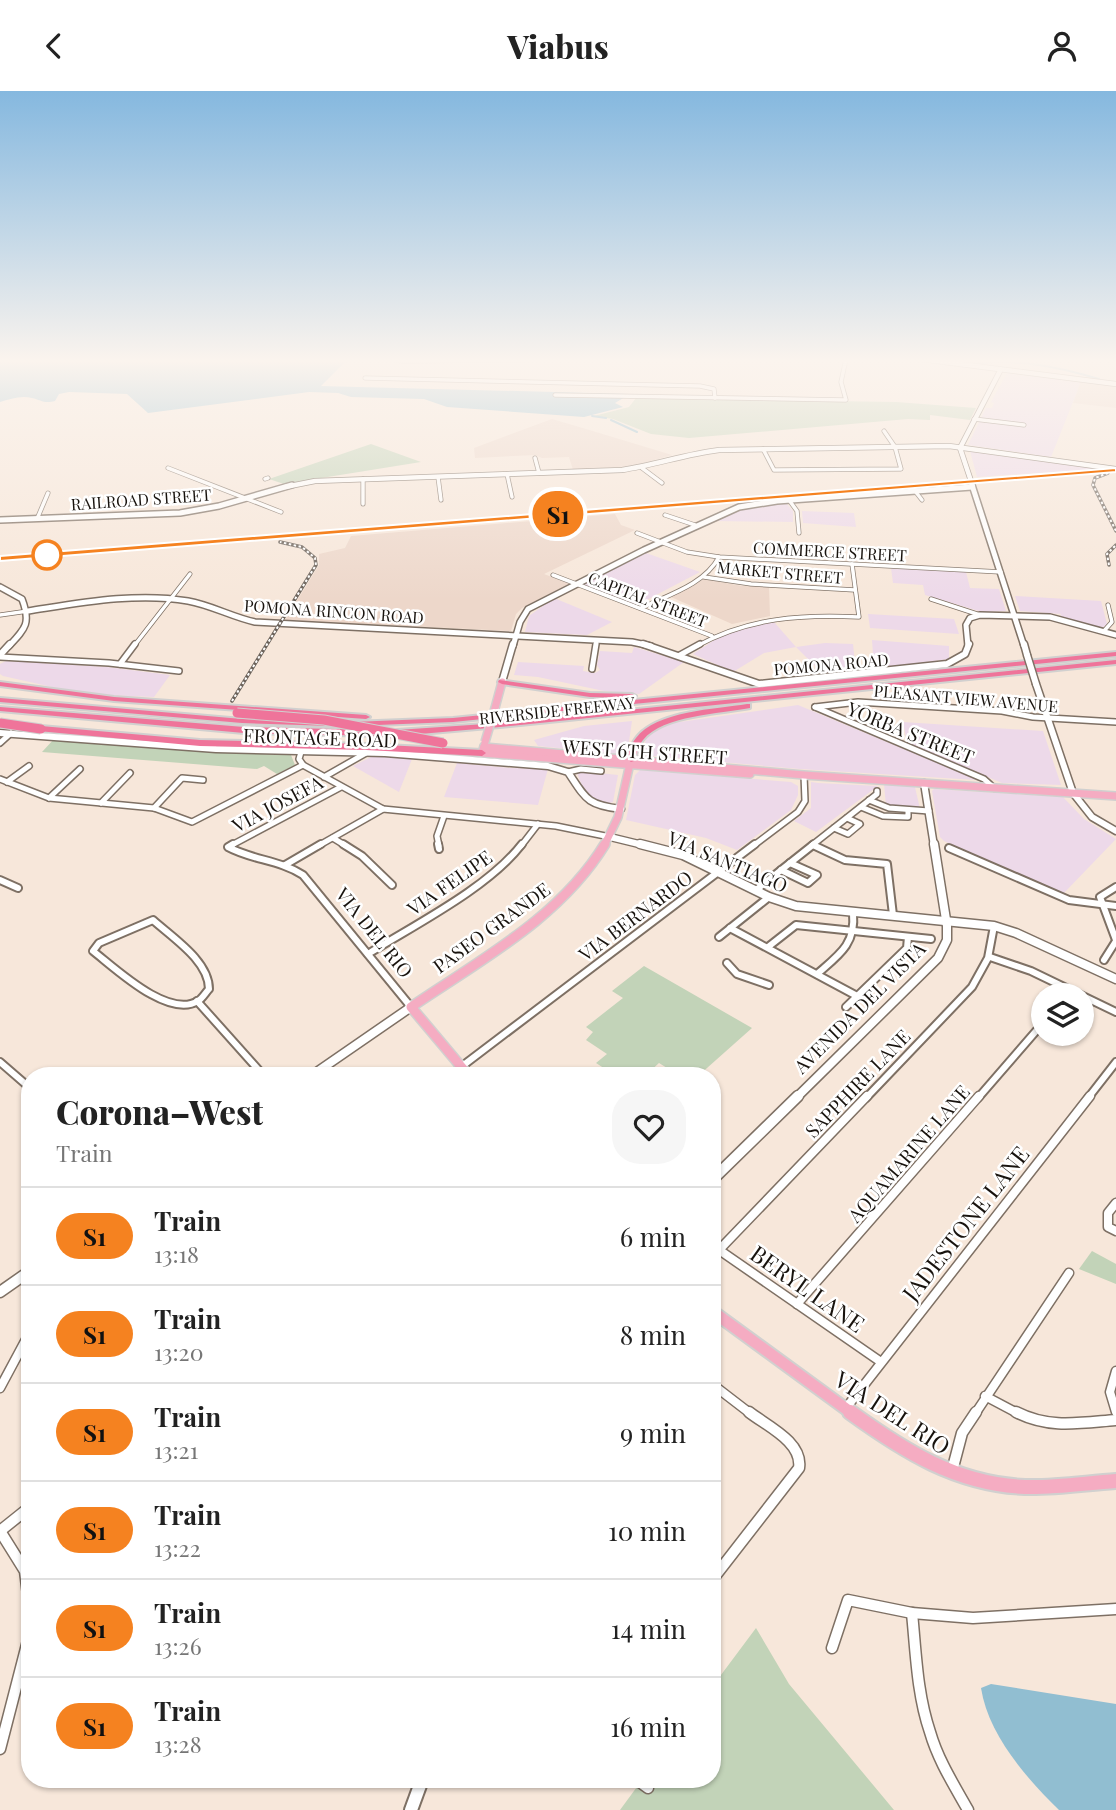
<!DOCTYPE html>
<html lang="en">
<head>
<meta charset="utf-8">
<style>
	body { margin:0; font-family:"Playfair Display",serif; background:#f6f6f6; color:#222; height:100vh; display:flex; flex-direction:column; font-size:26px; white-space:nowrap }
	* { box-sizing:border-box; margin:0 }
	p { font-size:23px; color:#767676 }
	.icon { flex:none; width:38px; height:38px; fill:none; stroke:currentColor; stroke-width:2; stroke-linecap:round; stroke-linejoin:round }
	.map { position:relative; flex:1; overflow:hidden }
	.panel { position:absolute; left:21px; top:976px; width:700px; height:721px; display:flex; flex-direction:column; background:#fff; border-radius:28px; box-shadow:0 2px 5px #0004 }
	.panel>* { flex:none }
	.badge { padding:0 14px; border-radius:23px; font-size:24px; line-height:46px }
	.controls { position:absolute; left:1031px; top:892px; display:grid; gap:14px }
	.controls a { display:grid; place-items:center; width:63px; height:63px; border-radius:50%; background:#fff; box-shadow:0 2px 5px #0004; font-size:35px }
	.map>.badge { position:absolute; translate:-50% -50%; box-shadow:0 0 0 4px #fff }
	.round { display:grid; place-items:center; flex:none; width:74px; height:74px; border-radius:28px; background:#f6f6f6 }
	.headline { display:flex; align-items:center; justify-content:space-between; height:119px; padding:0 35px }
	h1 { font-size:33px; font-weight:800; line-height:52px }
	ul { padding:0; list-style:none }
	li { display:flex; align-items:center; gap:21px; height:98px; padding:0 35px; border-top:2px solid #e0e0e0 }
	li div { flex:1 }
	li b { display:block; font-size:26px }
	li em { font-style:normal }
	li .badge { min-width:77px; font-weight:700; text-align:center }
	header { display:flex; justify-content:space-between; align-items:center; height:91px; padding:0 35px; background:#fff; font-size:32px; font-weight:800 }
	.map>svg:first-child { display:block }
	.commercial { fill:#edd9e9 }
	.industrial { fill:#edd7ca }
	.green { fill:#c2d3b8 }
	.water { fill:#91bed1 }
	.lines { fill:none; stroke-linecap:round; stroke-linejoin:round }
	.stream { stroke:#91bed1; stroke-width:2 }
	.taxiway { fill:#b2a59a; fill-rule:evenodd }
	.street-far4-casing { stroke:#7e7064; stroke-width:5 }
	.street-far3-casing { stroke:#7e7064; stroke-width:8 }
	.street-far2-casing { stroke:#7e7064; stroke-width:10 }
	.street-far1-casing { stroke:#7e7064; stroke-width:11 }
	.street-casing { stroke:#7e7064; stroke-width:13 }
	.secondary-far5-casing { stroke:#7e7064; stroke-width:6 }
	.secondary-far4-casing { stroke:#7e7064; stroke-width:8 }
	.secondary-far3-casing { stroke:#7e7064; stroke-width:9 }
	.secondary-far2-casing { stroke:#7e7064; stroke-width:11 }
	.secondary-far1-casing { stroke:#7e7064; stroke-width:13 }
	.secondary-casing { stroke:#7e7064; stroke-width:16 }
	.primary-far3-casing { stroke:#d1d0cf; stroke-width:10 }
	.primary-far2-casing { stroke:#d1d0cf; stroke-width:12 }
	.primary-far1-casing { stroke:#d1d0cf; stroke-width:15 }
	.primary-casing { stroke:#d1d0cf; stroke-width:18 }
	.highway-casing { stroke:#d1d0cf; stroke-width:4 }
	.street-far4 { stroke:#fff; stroke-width:3.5 }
	.street-far3 { stroke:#fff; stroke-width:5 }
	.street-far2 { stroke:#fff; stroke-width:6 }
	.street-far1 { stroke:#fff; stroke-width:8 }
	.street { stroke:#fff; stroke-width:10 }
	.secondary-far5 { stroke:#fff; stroke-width:4.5 }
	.secondary-far4 { stroke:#fff; stroke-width:5 }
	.secondary-far3 { stroke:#fff; stroke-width:6 }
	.secondary-far2 { stroke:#fff; stroke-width:8 }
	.secondary-far1 { stroke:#fff; stroke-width:10 }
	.secondary { stroke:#fff; stroke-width:12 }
	.primary-far3 { stroke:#f5acc2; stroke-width:7 }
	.primary-far2 { stroke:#f5acc2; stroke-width:9 }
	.primary-far1 { stroke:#f5acc2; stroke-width:11 }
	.primary { stroke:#f5acc2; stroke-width:14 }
	.highway { fill:#ef749a; fill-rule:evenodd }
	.rail-casing { stroke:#6c635b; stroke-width:3.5 }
	.rail { stroke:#fff; stroke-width:2; stroke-dasharray:2.5; stroke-linecap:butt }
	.secondary-bridge-casing { stroke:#7e7064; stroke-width:9; stroke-linecap:butt }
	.primary-bridge-casing { stroke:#d1d0cf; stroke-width:10; stroke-linecap:butt }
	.highway-bridge-casing { stroke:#d1d0cf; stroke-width:11; stroke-linecap:butt }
	.secondary-bridge { stroke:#fff; stroke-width:6 }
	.primary-bridge { stroke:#f5acc2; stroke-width:7 }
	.highway-bridge { stroke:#ef749a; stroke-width:9 }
	.line { fill:#f58220; stroke:#fff; stroke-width:2 }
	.stop-dot { fill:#fff; stroke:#f58220; stroke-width:3.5 }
	.labels { text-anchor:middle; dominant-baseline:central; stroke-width:5; stroke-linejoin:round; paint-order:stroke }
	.far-street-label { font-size:16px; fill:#18130e; stroke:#fff }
	.street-label { font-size:19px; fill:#18130e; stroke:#fff }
	.near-street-label { font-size:23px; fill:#18130e; stroke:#fff }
</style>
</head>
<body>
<header><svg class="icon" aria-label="back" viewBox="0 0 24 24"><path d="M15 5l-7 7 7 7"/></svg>Viabus<svg class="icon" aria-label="person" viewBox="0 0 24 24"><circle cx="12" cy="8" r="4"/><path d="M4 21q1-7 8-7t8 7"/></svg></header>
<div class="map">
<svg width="1116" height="1719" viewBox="0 0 1116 1719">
	<rect width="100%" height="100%" fill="#f7e7da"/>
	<g class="commercial">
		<path d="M1007 282 1081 291 1051 366 968 354 986 317H992L994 312 991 311Z"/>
		<path d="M970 360 1084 375 1099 378 977 386Z"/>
		<path d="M781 411 787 413 793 420V431L713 430 745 417Z"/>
		<path d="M802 420 854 422 856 436 803 432Z"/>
		<path d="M646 462 700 481 637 514 582 493Z"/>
		<path d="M891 477 966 481 970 497 999 498 1006 520 982 521 925 504 923 494 893 492Z"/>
		<path d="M1015 505 1101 510 1107 533 1101 538 1060 526 1061 523 1020 520Z"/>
		<path d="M554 507 612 531 587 544 525 541 529 525Z"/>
		<path d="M868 523 954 528 959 543 870 537Z"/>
		<path d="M774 531 796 556 825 552 853 553 855 572 861 579 823 583 796 556 764 562 733 581 693 563 722 544 744 536Z"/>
		<path d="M872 549 949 555V568L874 578Z"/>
		<path d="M634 556 684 571 639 603 604 600 538 586 514 584 518 571 584 575 583 580 595 582 600 579 597 574 600 560 632 562Z"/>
		<path d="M6 570 107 576 170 584 154 606 106 604 61 598 3 585 0 583V573Z"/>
		<path d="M798 614 969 685 976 689 800 678 642 664 647 644 673 632Z"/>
		<path d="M632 630 627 664 538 655 534 649 584 635Z"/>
		<path d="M903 631 1043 640 1061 694 1002 692 907 652Z"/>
		<path d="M375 664 412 668 399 701 353 675Z"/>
		<path d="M457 672 511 677 548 678 538 714 444 706Z"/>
		<path d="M640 679 791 691 798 695V704L791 719 737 759 706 747 626 729 635 684Z"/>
		<path d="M580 680 618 684 613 711 606 713 586 705 577 682Z"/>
		<path d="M811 691 818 692 878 695 816 741 794 730 811 717Z"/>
		<path d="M884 693 915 696 920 718 886 715Z"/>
		<path d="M934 698 1063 706 1084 728 1116 748 1064 802 944 750 940 746 932 700Z"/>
	</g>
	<g class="industrial">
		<path d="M1081 290 1116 294V317L1073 312Z"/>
		<path d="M552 328 586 338 672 364 634 375 573 379 569 366 542 367 535 364 475 367 474 357Z"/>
		<path d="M615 423 621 434 635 439 544 483 570 493 522 517 516 523 511 540 285 529 319 474V463L345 457 351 445Z"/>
		<path d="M704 488 742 495 769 496 770 525 732 533 671 506Z"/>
	</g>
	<g class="green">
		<path d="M636 307 896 311 976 317 970 329 930 324V329L908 328 689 347 651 343 613 328 594 325 629 316Z"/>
		<path d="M371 353 421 371 284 393 269 388Z"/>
		<path d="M54 648 206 661 291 664 295 674 277 683 264 675 257 678 42 661Z"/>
		<path d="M644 875 752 937 698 985H680L659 972 647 983 650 985H616L596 972 607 963 586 949 593 941 586 936 623 907 612 900Z"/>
		<path d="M1092 1160 1116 1173V1193L1079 1178Z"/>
		<path d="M756 1537 789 1593 894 1719H620L642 1689H712V1596Z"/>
	</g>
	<g class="water">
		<path d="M0 268H348L321 295 630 303 615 312 623 316 584 326 447 316 424 308 351 306 338 302 309 301 148 322 127 303 69 301 59 303 55 310C44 313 41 309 32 307 21 304 10 308 0 311Z"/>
		<path d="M991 1593 1116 1613V1719H1059C1026 1687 988 1643 981 1597Z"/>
	</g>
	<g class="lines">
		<g class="stream">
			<path d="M974 273C1016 267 1059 276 1099 288"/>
			<path d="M592 325 606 327"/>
			<path d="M611 329 637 341"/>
		</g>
		<path class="taxiway" d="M394 268 400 269 729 268 404 273 395 272Z"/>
		<defs>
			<g id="street-far4">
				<path d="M365 287 700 295 714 298 715 307"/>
				<path d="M555 304 846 309 841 291 846 268"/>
				<path d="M974 328 1024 334"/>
				<path d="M763 358 774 379 901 378 895 356 884 340"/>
				<path d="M535 367 539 382"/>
				<path d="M168 377 281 421"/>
				<path d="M642 377 662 392"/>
				<path d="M507 383 512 406"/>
				<path d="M438 386 441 409"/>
				<path d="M265 388 268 387"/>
				<path d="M363 388V413"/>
				<path d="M915 400 922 409"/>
				<path d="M789 409 797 420 799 442"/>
				<path d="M665 424 695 434"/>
				<path d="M37 428 48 402"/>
				<path d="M637 442 687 461 719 466 1001 481"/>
				<path d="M553 484 712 545"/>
				<path d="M704 486 751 493 855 499"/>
				<path d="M931 508 980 524"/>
				<path d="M641 517C668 504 704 494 719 466"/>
				<path d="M0 524 28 520"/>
				<path d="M1103 541 1112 531 1108 514"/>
				<path d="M134 555 190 483"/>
				<path d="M596 555 597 549"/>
				<path d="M697 555C748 527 801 523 859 526L852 473"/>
			</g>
			<g id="street-far3">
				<path d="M680 564 700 553"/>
				<path d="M0 566 109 572 179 580"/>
				<path d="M120 573 135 553"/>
				<path d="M592 578 596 553"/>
				<path d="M815 616 858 611 1002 620 1033 626 1116 631"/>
				<path d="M815 616 984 688 994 697"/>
				<path d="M0 652 11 642"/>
				<path d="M301 661 299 668 303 674 383 718 556 735 610 746"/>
				<path d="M568 681 581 678 601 680"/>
				<path d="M324 686 366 662"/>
				<path d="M0 688 49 707 154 717 192 731 303 674"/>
				<path d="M7 691 29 675"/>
				<path d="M49 707 80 678"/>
				<path d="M869 709 889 717 929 720"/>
				<path d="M101 712 130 682"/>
				<path d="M861 716 883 725 908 726V719"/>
				<path d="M154 717 182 687 203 689"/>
				<path d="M834 737 848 743 860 733 847 727"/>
				<path d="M333 747 346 755"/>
				<path d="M230 755 341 696"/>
				<path d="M318 755 383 718"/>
				<path d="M439 755 437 745 444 725"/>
				<path d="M521 755 538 733"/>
				<path d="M753 755 798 721 805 710 804 684"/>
				<path d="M811 755 877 703V700"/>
			</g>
			<g id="street-far2">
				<path d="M233 753 228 756C252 769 280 769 303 784L411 916"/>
				<path d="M343 753 362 765 392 794"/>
				<path d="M438 753 439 758"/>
				<path d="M813 754 845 769 887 773 893 824"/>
				<path d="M949 757 1069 809 1116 815"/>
				<path d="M285 774 321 753"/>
				<path d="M781 779 808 792 817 784 790 772"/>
				<path d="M0 789 18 797"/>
				<path d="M1116 796 1100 806 1116 849"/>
				<path d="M756 799 814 753"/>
				<path d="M153 829C173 847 209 870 209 898 206 901 202 908 198 910 168 928 115 877 93 860L99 852Z"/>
				<path d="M730 837 857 905"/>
				<path d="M719 846 769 806"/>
				<path d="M768 856 796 834 931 848"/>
				<path d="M368 863C416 833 488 797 522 753"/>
				<path d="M990 866 1031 880 1116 921"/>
				<path d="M1104 869 1116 850"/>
				<path d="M727 872 737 883 769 894"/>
				<path d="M817 883C839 864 856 853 853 822"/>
				<path d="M197 910 264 985"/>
				<path d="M846 916 907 857 908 846"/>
				<path d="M0 971 30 997"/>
				<path d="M461 976 755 753"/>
				<path d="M866 1007 972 896 988 867 994 835"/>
				<path d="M978 1007 1043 932"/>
				<path d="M1088 1007 1116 971"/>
			</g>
			<g id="street-far1">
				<path d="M1116 1112 1108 1122V1136L1116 1140"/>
				<path d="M712 1154 881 1271"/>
				<path d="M719 1159 867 1005"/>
				<path d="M797 1213 979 1005"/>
				<path d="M1116 1280 1110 1301 1116 1321"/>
				<path d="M712 1293 751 1323"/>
				<path d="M0 1297 30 1241"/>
				<path d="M985 1305 1019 1323"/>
				<path d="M846 1317 1090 1005"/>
				<path d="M975 1323 1069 1182"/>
			</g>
			<g id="street">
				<path d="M1016 1321C1049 1338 1079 1332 1116 1329"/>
				<path d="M952 1380 962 1342 976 1321"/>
				<path d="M0 1440 25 1480 30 1520"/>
				<path d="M0 1440 30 1416"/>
				<path d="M712 1489 799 1377C803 1351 767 1335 749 1321"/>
				<path d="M912 1522C916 1562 917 1603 930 1641 938 1669 954 1694 968 1719"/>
				<path d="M832 1557 848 1509 912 1522 973 1527 1116 1518"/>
				<path d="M0 1658 30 1542"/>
				<path d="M637 1689 648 1697"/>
			</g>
			<g id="secondary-far5">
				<path d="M921 268 1116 293"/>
				<path d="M960 357 973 396"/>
				<path d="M960 357 1000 280"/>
				<path d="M285 396 315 390 622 379C655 374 686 363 719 359L949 355 1116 378"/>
			</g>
			<g id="secondary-far4">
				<path d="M972 394 1024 555"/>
				<path d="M0 429 180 422 219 415 292 394"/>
				<path d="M0 496 22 508C31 532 26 537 9 555"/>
				<path d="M28 520C80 512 136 501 188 510 211 514 232 526 255 531L632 551 651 555"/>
				<path d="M513 555 520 531 528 518 644 459 739 416 777 410 972 396"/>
				<path d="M968 555 966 534 970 527 980 524 1050 526 1116 544"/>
			</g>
			<g id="secondary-far3">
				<path d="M643 553 759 593 947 573 965 563 969 553"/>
				<path d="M1024 553 1027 564"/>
				<path d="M0 564 10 553"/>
				<path d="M502 591 513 553"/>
				<path d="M1036 593 1073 702 1092 726 1116 740"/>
				<path d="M0 642 216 658 385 662 548 675 568 681C586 708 587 714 621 718"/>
				<path d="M924 692 934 755"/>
				<path d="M610 746 647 755"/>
			</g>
			<g id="secondary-far2">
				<path d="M640 753 683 764 769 806 796 815 994 835 1016 842 1116 888"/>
				<path d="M311 985 411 916"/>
				<path d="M796 1007 938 867 947 849V835L934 753"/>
			</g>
			<g id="secondary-far1">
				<path d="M712 1089 798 1005"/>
				<path d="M0 1201 30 1180"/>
			</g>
			<path id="secondary" d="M411 1719 422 1689"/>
			<g id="primary-far3">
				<path d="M495 617 502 591"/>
				<path d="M484 655 482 662 750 683"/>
				<path d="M484 656 804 684 1116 705"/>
				<path d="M604 755 618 726 631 668"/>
			</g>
			<path id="primary-far2" d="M469 985 411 916C480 869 560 827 605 753"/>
			<path id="primary-far1" d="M712 1220 853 1323"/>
			<path id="primary" d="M850 1321C904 1360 956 1393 1025 1396 1055 1397 1086 1392 1116 1390"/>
			<g id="highway">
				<path d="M1116 561V565L453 631 352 635 348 633 352 631 453 627Z"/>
				<path d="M1116 569V573L500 636 397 645 393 642 397 639 500 632Z"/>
				<path d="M499 589 590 602 632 603 636 605 632 607 590 606 502 593 498 591Z"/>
				<path d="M0 591 114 606 366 624 370 626 366 628 114 610 0 595Z"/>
				<path d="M0 607 242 628 332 631 336 633 332 635 242 632 0 611Z"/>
				<path d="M747 613H750V617C720 623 663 624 643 649 638 655 637 663 634 670L631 671 627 668C629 661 631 653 636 647 656 620 716 618 747 613Z"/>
				<path d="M0 616 244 636 381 639 385 642 381 645 244 642 0 620Z"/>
				<path d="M41 635 200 649 366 653 482 659 486 662 482 665 366 659 200 655 38 640 37 638Z"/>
			</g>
		</defs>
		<use href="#street-far4" class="street-far4-casing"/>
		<use href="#street-far3" class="street-far3-casing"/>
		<use href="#street-far2" class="street-far2-casing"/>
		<use href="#street-far1" class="street-far1-casing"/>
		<use href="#street" class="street-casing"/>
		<use href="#secondary-far5" class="secondary-far5-casing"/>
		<use href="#secondary-far4" class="secondary-far4-casing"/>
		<use href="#secondary-far3" class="secondary-far3-casing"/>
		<use href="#secondary-far2" class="secondary-far2-casing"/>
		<use href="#secondary-far1" class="secondary-far1-casing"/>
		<use href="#secondary" class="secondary-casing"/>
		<use href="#primary-far3" class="primary-far3-casing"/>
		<use href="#primary-far2" class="primary-far2-casing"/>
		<use href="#primary-far1" class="primary-far1-casing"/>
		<use href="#primary" class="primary-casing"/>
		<use href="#highway" class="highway-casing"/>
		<use href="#street-far4" class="street-far4"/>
		<use href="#street-far3" class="street-far3"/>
		<use href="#street-far2" class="street-far2"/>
		<use href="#street-far1" class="street-far1"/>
		<use href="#street" class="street"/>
		<use href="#secondary-far5" class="secondary-far5"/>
		<use href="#secondary-far4" class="secondary-far4"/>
		<use href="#secondary-far3" class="secondary-far3"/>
		<use href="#secondary-far2" class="secondary-far2"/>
		<use href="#secondary-far1" class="secondary-far1"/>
		<use href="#secondary" class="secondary"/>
		<use href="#primary-far3" class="primary-far3"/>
		<use href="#primary-far2" class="primary-far2"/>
		<use href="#primary-far1" class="primary-far1"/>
		<use href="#primary" class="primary"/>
		<use href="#highway" class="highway"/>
		<defs>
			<g id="rail">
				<path d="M1108 382 1095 387 1093 394 1116 440"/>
				<path d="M0 467 1116 379"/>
				<path d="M1109 474 1107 463 1116 454"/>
				<path d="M232 610 316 474 315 467 302 456 280 451"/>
			</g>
		</defs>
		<use href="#rail" class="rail-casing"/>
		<use href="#rail" class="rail"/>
		<defs>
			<path id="secondary-bridge" d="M1027 564 1036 593"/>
			<path id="primary-bridge" d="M485 651 495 617"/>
			<g id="highway-bridge">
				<path d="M237 622 324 629 443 652"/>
				<path d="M0 632 41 638"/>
			</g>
		</defs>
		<use href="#secondary-bridge" class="secondary-bridge-casing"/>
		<use href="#primary-bridge" class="primary-bridge-casing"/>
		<use href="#highway-bridge" class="highway-bridge-casing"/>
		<use href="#secondary-bridge" class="secondary-bridge"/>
		<use href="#primary-bridge" class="primary-bridge"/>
		<use href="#highway-bridge" class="highway-bridge"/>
	</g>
	<linearGradient id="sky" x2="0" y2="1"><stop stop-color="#85b8df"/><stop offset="0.53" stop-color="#fbf4ee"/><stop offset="1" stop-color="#fbf4ee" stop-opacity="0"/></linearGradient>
	<rect width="1116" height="509" fill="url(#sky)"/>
	<path class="line" d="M1116 377V381L0 470V465Z"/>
	<circle class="stop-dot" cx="47" cy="464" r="14"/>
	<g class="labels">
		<g class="far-street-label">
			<text transform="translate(141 408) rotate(-4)">RAILROAD STREET</text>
			<text transform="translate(830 460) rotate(3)">COMMERCE STREET</text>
			<text transform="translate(780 481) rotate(5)">MARKET STREET</text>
			<text transform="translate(648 508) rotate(21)">CAPITAL STREET</text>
			<text transform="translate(334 520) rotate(4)">POMONA RINCON ROAD</text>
			<text transform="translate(831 573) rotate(-5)">POMONA ROAD</text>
			<text transform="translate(966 607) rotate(5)">PLEASANT VIEW AVENUE</text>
			<text transform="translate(557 619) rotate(-6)">RIVERSIDE FREEWAY</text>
		</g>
		<g class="street-label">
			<text transform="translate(911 641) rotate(22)">YORBA STREET</text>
			<text transform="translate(320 646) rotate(2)">FRONTAGE ROAD</text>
			<text transform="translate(645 660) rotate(4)">WEST 6TH STREET</text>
			<text transform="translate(277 712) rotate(-28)">VIA JOSEFA</text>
			<text transform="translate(728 770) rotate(23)">VIA SANTIAGO</text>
			<text transform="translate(449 791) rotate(-35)">VIA FELIPE</text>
			<text transform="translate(635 824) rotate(-37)">VIA BERNARDO</text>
			<text transform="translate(491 836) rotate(-36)">PASEO GRANDE</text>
			<text transform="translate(375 841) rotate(51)">VIA DEL RIO</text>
			<text transform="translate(859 916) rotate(-45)">AVENIDA DEL VISTA</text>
			<text transform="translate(857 992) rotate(-46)">SAPPHIRE LANE</text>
			<text transform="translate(908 1062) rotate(-49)">AQUAMARINE LANE</text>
		</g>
		<g class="near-street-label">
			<text transform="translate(965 1132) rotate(-52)">JADESTONE LANE</text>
			<text transform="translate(808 1197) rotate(35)">BERYL LANE</text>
			<text transform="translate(893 1321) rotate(33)">VIA DEL RIO</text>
		</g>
	</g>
</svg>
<div class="controls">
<a><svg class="icon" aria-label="layers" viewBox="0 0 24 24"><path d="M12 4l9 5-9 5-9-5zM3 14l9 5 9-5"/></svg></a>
</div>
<b class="badge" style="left:558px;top:423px;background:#f58220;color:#111">S1</b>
<section class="panel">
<div class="headline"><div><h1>Corona–West</h1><p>Train</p></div><a class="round"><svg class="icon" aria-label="heart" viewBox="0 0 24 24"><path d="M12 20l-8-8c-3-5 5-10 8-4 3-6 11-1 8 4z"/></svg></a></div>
<ul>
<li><span class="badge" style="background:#f58220;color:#111">S1</span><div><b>Train</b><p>13:18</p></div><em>6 min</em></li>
<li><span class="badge" style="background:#f58220;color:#111">S1</span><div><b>Train</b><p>13:20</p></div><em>8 min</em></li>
<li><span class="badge" style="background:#f58220;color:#111">S1</span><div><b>Train</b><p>13:21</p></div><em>9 min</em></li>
<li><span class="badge" style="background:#f58220;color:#111">S1</span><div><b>Train</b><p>13:22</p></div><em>10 min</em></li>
<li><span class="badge" style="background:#f58220;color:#111">S1</span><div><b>Train</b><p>13:26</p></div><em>14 min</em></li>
<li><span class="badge" style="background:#f58220;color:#111">S1</span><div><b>Train</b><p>13:28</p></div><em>16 min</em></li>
</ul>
</section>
</div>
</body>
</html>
